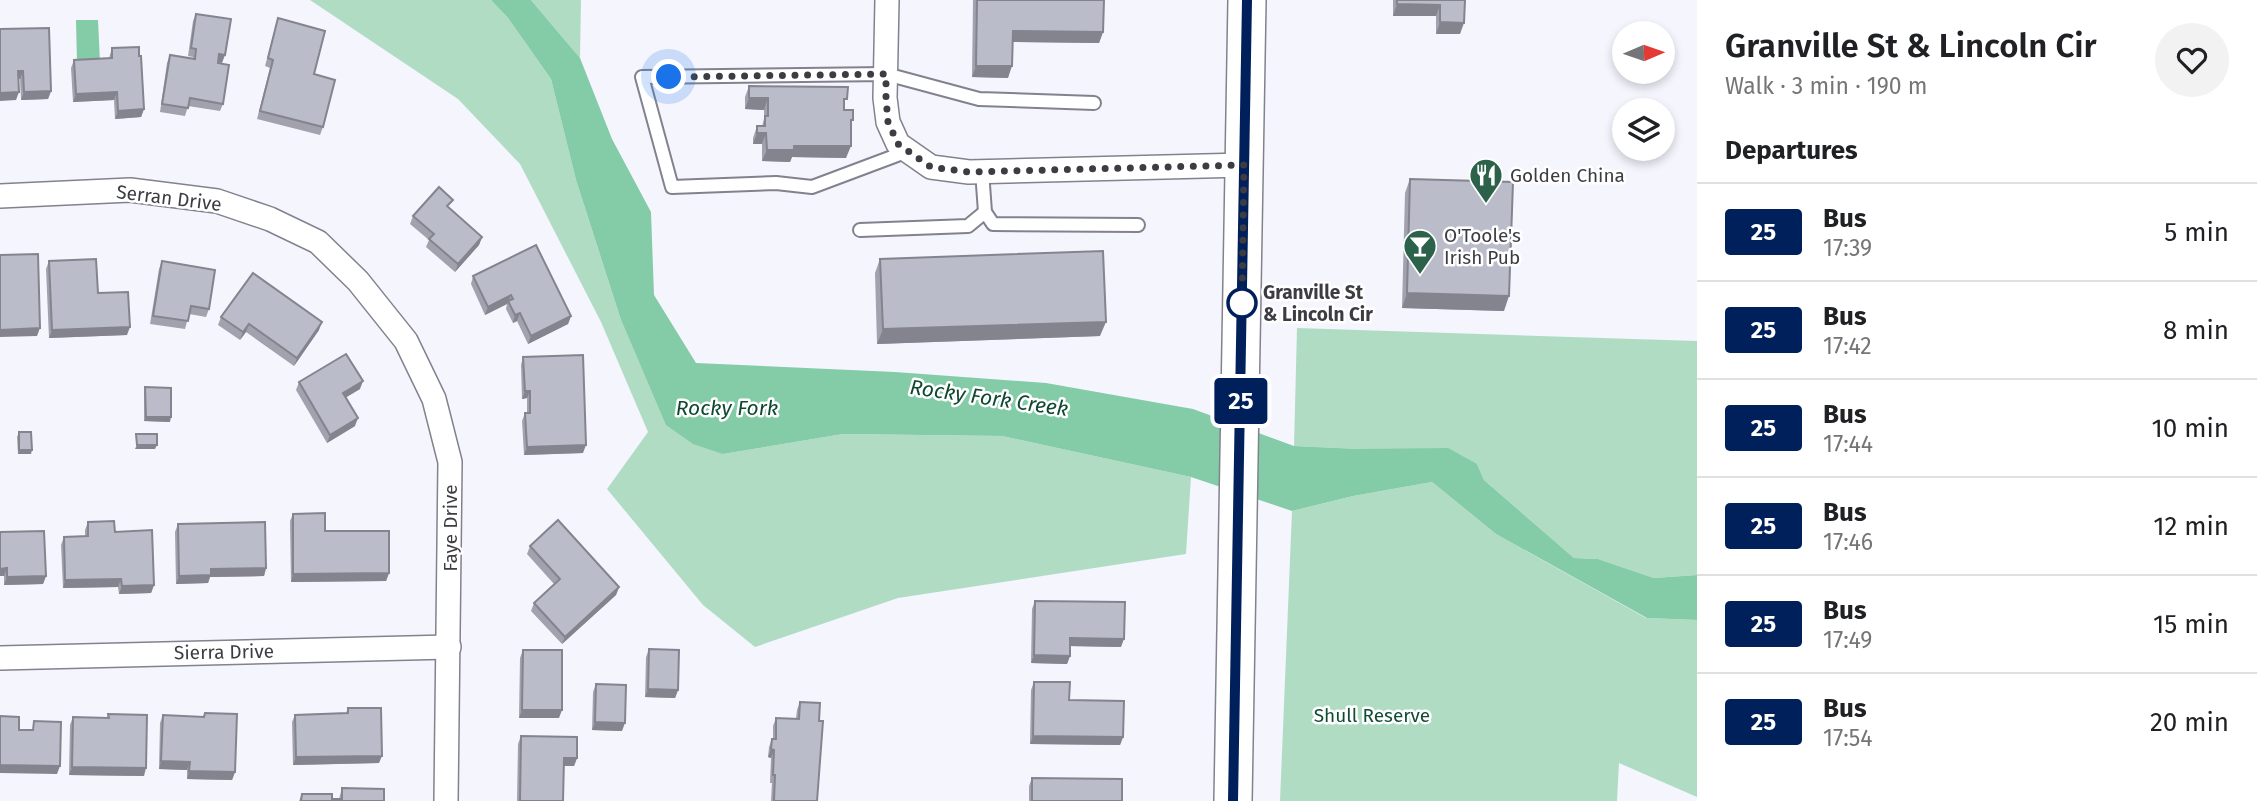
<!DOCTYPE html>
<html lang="en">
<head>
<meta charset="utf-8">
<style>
	body { margin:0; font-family:"Fira Sans",sans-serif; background:#f2f2f2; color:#202124; height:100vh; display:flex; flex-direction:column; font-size:26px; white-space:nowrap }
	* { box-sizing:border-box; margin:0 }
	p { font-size:23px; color:#757577 }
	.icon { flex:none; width:38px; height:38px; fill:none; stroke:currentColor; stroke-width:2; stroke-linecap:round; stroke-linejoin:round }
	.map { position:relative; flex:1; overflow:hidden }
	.side { display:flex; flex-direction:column; background:#fff; width:560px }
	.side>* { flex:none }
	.badge { padding:0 14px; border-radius:5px; font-size:24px; line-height:46px }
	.needle { width:46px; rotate:88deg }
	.tools { position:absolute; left:1612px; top:21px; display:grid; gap:14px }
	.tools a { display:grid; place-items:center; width:63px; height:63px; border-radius:50%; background:#fff; box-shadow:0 4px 10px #0003; font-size:35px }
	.you { position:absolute; width:35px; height:35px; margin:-18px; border:5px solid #fff; border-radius:50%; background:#1a73e8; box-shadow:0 0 0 10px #1a73e833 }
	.map>.badge { position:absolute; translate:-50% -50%; box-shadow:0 0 0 4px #fff }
	h2 { padding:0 28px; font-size:26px; line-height:63px }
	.round { display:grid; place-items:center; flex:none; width:74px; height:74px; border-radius:37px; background:#f2f2f2 }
	.summary { display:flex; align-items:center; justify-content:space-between; height:119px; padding:0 28px }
	h1 { font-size:33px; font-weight:600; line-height:52px }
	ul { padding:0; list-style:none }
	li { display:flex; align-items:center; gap:21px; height:98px; padding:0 28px; border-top:2px solid #e0e0e0 }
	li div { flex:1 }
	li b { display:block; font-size:26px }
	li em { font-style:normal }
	li .badge { min-width:77px; font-weight:700; text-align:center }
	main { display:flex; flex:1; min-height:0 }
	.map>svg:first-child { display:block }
	.green { fill:#b1dcc4 }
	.water { fill:#84cca7 }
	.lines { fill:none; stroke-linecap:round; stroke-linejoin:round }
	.lane-casing { stroke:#81828e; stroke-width:16 }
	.street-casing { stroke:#81828e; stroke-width:26 }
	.primary-casing { stroke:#81828e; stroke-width:40 }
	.lane { stroke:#fff; stroke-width:12 }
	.street { stroke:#fff; stroke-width:23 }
	.primary { stroke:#fff; stroke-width:37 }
	.wall { fill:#a1a2ad }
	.shaded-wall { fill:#83848d }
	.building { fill:#bbbcc9; stroke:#83848d; stroke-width:2 }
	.line-casing { stroke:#fff; stroke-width:16 }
	.line { stroke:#00205b; stroke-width:10 }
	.walk { stroke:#3c3c42; stroke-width:7; stroke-dasharray:0 12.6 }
	.stop-dot { fill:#fff; stroke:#00205b; stroke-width:3.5 }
	.labels { text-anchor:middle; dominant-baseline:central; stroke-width:5; stroke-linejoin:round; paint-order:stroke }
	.poi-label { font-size:19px; fill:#3c3c42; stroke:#fff; text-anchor:start }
	.street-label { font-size:19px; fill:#3c3c42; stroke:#fff }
	.stop-label { font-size:19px; font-weight:bold; fill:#3c3c42; stroke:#fff; text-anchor:start }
	.park-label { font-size:19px; fill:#124b33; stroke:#fff }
	.water-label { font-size:21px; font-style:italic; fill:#0e4830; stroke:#fff }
</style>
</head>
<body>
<main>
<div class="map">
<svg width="1697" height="801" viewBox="0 0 1697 801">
	<rect width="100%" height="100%" fill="#f5f5fe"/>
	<g class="green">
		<path d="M310 0H491L508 18 551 79 576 180 620 317 723 454 843 434 1002 436 1191 477 1186 554 898 598 755 647 703 605 607 489 648 432 601 322 520 164 458 99Z"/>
		<path d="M531 0H581L580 58Z"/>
		<path d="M1297 328 1697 341V575L1654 578 1598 559 1574 558 1484 480 1477 464 1360 449 1294 446Z"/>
		<path d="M1432 482 1496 534 1646 618 1697 620V797L1619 763 1617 801H1280L1292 511 1353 496Z"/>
	</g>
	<g class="water">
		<path d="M491 0H531L580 58 612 139 651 212 654 295 696 363 895 372 1046 383 1193 409 1294 446 1360 449 1448 448 1477 464 1484 480 1574 558 1598 559 1654 578 1697 575V620L1647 618 1496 534 1432 482 1353 496 1292 511 1191 477 1002 436 843 434 723 454 693 444 666 425 620 317 576 180 551 79 508 18Z"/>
		<path d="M76 20H98L100 62 77 63Z"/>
	</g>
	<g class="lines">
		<defs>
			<g id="lane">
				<path d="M908 151 812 187 776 183 672 187 642 77 886 74 979 99 1094 103"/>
				<path d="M982 171 985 212 993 224 1138 225"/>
				<path d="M860 230 968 226 985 212"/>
			</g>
			<g id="street">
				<path d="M887 0 885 98 888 122 898 144 931 167 969 172 1244 165"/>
				<path d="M0 196 130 190 217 201 270 219 318 242 358 281 406 341 434 399 450 462 446 801"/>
				<path d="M0 658 449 647"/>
			</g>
			<path id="primary" d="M1233 801 1247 0"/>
		</defs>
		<use href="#lane" class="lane-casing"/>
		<use href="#street" class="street-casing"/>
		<use href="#primary" class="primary-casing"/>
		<use href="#lane" class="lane"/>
		<use href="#street" class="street"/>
		<use href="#primary" class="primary"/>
	</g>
	<g class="wall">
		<path d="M973 0H1104L1103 32 1099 43 1013 42 1008 78 972 77Z"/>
		<path d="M1393 0H1465L1460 34H1436V16H1393Z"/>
		<path d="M196 14 222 63 218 62 223 104 220 111 188 106 185 116 160 112 167 63 170 55 193 59V57L188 56 193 21Z"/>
		<path d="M278 18 314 74 323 127 320 135 257 119 270 68 265 66Z"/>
		<path d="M0 29 51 91 48 99 21 100 20 79H18L16 100Z"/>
		<path d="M112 48 144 109 141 117 115 119 114 100 73 102 71 68 74 60 109 58Z"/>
		<path d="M749 86 844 108V110L851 126 846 158 792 157 790 162 762 161V144H753V138L757 126H762L764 119V110L745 109V97Z"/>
		<path d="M1410 179 1504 311 1402 308 1405 193Z"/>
		<path d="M450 208 482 237 479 245 455 272 426 247 429 240 410 224 413 216Z"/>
		<path d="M880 259 1100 336 877 344 875 273Z"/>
		<path d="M49 261 98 293 127 335 49 338 46 269Z"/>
		<path d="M162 261 209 309 206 317 189 314 185 329 150 324 159 269Z"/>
		<path d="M473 276 571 316 568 324 528 344 517 321 513 323 506 309 507 304 485 315 471 284Z"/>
		<path d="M221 317 319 330 294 366 246 332 240 340 218 325Z"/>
		<path d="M523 357 583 453 524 455 522 421 525 413H527V398L522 399 521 365Z"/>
		<path d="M299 382 360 389 346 397 355 426 327 443 296 390Z"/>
		<path d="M145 387 170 422 144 421V392Z"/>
		<path d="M19 432 31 454H18L17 437Z"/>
		<path d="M293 514 325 531 389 573 386 581 291 582 290 521Z"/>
		<path d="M88 522 115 532 154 585 151 593 119 594 118 587 63 588 61 545 64 537 85 536V530Z"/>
		<path d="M178 524 266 568 264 576 210 577 208 583 176 584 175 532Z"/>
		<path d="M0 532 46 576 43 584 4 585V576H0Z"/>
		<path d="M530 546 619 587 616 595 562 644 531 611 534 603 554 584 527 554Z"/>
		<path d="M1035 601 1121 647 1070 646V656L1067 664 1031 663 1032 609Z"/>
		<path d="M649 649 678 690 675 698 645 697 646 657Z"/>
		<path d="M523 650 559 718H519L520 658Z"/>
		<path d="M1034 682 1069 700 1123 737 1120 745 1030 744 1031 690Z"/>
		<path d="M596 684 622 731 592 730 593 692Z"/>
		<path d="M800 702 817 801H771L772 783H770L771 758 768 757 769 747 772 739H773V726L776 718H796L797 710Z"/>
		<path d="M348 708 379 763 293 765 292 722 295 715 346 713Z"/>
		<path d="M205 713 235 772 232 780 187 779V770L159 769 160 723 163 715 203 717Z"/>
		<path d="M108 714 144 776 69 775 70 725 73 717 107 718Z"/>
		<path d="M521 736 577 758 574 766H564L563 801H517L518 744Z"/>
		<path d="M1032 778 1122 801H1029V786Z"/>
		<path d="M342 788 384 801H299L302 794 339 799Z"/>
	</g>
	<g class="shaded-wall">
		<path d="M1397 4 1440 5 1436 16H1393Z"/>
		<path d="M1440 22 1464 23 1460 34H1436Z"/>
		<path d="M1013 31 1103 32 1099 43 1009 42Z"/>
		<path d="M219 54 225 55 222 63 216 62Z"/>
		<path d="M976 66H1012L1008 78 972 77Z"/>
		<path d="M18 71H23L20 79H15Z"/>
		<path d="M51 91 48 99 21 100 24 92Z"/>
		<path d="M19 92 16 100 0 101V93Z"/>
		<path d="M117 92 114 100 73 102 76 94Z"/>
		<path d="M749 98H768L764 110 745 109Z"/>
		<path d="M144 109 141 117 115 119 118 111Z"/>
		<path d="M757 133H766L762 144H753Z"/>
		<path d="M794 146H851L846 158 792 157 790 162 762 161 767 150Z"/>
		<path d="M482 237 479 245 455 272 458 264Z"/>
		<path d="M1407 293 1509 296 1504 311 1402 308Z"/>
		<path d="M511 295 507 304 485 315 488 307Z"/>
		<path d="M520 313 517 321 513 323 515 315Z"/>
		<path d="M571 316 568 324 528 344 531 336Z"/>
		<path d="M322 322 319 330 294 366 297 358Z"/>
		<path d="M1106 322 1100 336 877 344 883 329Z"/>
		<path d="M249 324 246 332 240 340 243 332Z"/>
		<path d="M130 327 127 335 49 338 52 330Z"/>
		<path d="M40 328 37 336 0 337V330Z"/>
		<path d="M363 381 360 389 340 401 343 393Z"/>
		<path d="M525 391H530L527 398 522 399Z"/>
		<path d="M146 417H171L170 422 144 421Z"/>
		<path d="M358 418 355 426 327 443 330 435Z"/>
		<path d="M137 445H157L155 449H135Z"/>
		<path d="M586 445 583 453 524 455 527 447Z"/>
		<path d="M19 450H32L31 454H18Z"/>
		<path d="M7 568 4 576H0V569Z"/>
		<path d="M266 568 264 576 210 577 208 583 176 584 179 576 211 569Z"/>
		<path d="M389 573 386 581 291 582 293 574Z"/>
		<path d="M46 576 43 584 4 585 7 577Z"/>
		<path d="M121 579 118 587 63 588 65 580Z"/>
		<path d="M154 585 151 593 119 594 122 586Z"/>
		<path d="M619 587 616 595 562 644 565 637Z"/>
		<path d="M1070 638 1124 639 1121 647 1067 646Z"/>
		<path d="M1034 655 1070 656 1067 664 1031 663Z"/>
		<path d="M648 689 678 690 675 698 645 697Z"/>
		<path d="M522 710H562L559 718H519Z"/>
		<path d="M595 722 625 723 622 731 592 730Z"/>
		<path d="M1033 736 1123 737 1120 745 1030 744Z"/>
		<path d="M771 749 774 750 771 758 768 757Z"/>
		<path d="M382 756 379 763 293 765 296 757Z"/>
		<path d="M564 758H577L574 766H561Z"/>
		<path d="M161 761 190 762 187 770 159 769Z"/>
		<path d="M0 765 60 766 57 774 0 773Z"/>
		<path d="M72 767 146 768 144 776 69 775Z"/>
		<path d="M189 771 235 772 232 780 187 779Z"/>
	</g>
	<g class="building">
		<path d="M977 0H1104L1103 32 1013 31 1012 66H976Z"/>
		<path d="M1397 0H1465L1464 23 1440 22V5L1397 4Z"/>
		<path d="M196 14 231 19 225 55 219 54 218 63 229 65 223 104 190 98 188 108 162 104 170 55 195 59 196 49 191 48Z"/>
		<path d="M278 18 325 31 314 74 335 80 323 127 260 111 273 60 268 58Z"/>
		<path d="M49 28 51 91 24 92 23 71H18L19 92 0 93V29Z"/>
		<path d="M139 47V56H141L144 109 118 111 117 92 76 94 74 60 112 58V48Z"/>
		<path d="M749 86 848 87 847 99H844V110H853V120H851V146H794V150H767L766 133H757V126H765V116H768V98H749Z"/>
		<path d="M1410 179 1513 182 1509 296 1407 293Z"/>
		<path d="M439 187 453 200 447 206 482 237 458 264 429 239 434 234 413 216Z"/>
		<path d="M536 245 571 316 531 336 520 313 515 315 508 301 513 299 511 295 488 307 473 276Z"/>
		<path d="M1103 251 1106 322 883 329 880 259Z"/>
		<path d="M38 254 40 328 0 330V255Z"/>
		<path d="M96 259 98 293 128 292 130 327 52 330 49 261Z"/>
		<path d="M162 261 215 270 209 309 191 306 188 321 153 316Z"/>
		<path d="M253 273 322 322 297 358 249 324 243 332 221 317Z"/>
		<path d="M346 354 363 381 343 393 358 418 330 435 299 382Z"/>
		<path d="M583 355 586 445 527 447 525 413H530V391H525L523 357Z"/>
		<path d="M145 387 171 388V417H146Z"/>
		<path d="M19 432H31L32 450H19Z"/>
		<path d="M136 434H157V445H137Z"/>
		<path d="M325 513V531H389V573L293 574V514Z"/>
		<path d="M558 520 619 587 565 637 534 603 560 579 530 546Z"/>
		<path d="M114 521 115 532 152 530 154 585 122 586 121 579 65 580 64 537 88 536V522Z"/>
		<path d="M265 522 266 568 211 569V575L179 576 178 524Z"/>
		<path d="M44 531 46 576 7 577V568L0 569V532Z"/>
		<path d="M1035 601 1125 602 1124 639 1070 638V656L1034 655Z"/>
		<path d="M649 649 679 650 678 690 648 689Z"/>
		<path d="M523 650H562V710H522Z"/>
		<path d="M1034 682H1070L1069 700 1124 701 1123 737 1033 736Z"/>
		<path d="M596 684 626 685 625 723 595 722Z"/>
		<path d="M800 702 820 703 819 721H823L817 801H774L775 775H773L774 750 771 749 772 739H776V718L799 719Z"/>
		<path d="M348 708H381L382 756 296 757 295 715 348 713Z"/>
		<path d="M205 713 237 714 235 772 189 771 190 762 161 761 163 715 204 717Z"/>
		<path d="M108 714 147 715 146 768 72 767 73 717 109 718Z"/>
		<path d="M0 716 19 717V730H33L34 721 61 722 60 766 0 765Z"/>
		<path d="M521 736 577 737V758H564L563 801H520Z"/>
		<path d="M1032 778 1122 779V801H1032Z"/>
		<path d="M342 788 384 789V801H301L302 794H332V799H342Z"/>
	</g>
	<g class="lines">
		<defs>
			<path id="line" d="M1233 801 1247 0"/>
		</defs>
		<use href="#line" class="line-casing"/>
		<use href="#line" class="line"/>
		<path class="walk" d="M669 77 886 74V98L888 122 898 144 931 167 969 172 1244 165 1242 303"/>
	</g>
	<defs>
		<symbol id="restaurant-pin" viewBox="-11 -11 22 30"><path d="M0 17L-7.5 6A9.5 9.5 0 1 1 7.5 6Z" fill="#2c6249" stroke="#fff"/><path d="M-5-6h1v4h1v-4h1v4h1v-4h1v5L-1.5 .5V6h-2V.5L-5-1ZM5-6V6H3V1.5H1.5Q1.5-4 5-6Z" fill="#fff"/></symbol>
		<symbol id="bar-pin" viewBox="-11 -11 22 30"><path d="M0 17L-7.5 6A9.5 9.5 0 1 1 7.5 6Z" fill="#2c6249" stroke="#fff"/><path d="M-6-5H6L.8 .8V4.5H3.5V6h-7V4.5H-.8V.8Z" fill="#fff"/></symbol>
	</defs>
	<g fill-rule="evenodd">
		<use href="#restaurant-pin" x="1467" y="156" width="38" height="52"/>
		<use href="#bar-pin" x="1401" y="227" width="38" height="52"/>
	</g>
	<circle class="stop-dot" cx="1242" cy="303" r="14"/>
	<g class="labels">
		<g class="poi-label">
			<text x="1510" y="175">Golden China</text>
			<text x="1444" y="235">O'Toole's<tspan x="1444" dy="22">Irish Pub</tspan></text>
		</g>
		<g class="street-label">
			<text transform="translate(169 198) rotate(7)">Serran Drive</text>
			<text transform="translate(450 528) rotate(-90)">Faye Drive</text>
			<text transform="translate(224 652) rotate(-1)">Sierra Drive</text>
		</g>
		<g class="stop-label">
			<text x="1263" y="292">Granville St<tspan x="1263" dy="22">&amp; Lincoln Cir</tspan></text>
		</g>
		<g class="park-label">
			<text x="1372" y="715">Shull Reserve</text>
		</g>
		<g class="water-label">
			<text transform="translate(989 398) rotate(8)">Rocky Fork Creek</text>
			<text x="727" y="408">Rocky Fork</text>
		</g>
	</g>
</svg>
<div class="tools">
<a><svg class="needle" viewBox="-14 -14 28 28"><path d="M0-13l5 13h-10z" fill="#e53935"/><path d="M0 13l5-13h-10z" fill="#757577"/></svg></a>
<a><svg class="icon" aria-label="layers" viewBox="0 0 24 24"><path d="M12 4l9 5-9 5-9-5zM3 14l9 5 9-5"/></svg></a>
</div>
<div class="you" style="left:669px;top:77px"></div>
<b class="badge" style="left:1241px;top:401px;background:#00205b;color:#fff">25</b>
</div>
<section class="side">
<div class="summary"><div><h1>Granville St &amp; Lincoln Cir</h1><p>Walk · 3 min · 190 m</p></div><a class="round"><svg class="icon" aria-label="heart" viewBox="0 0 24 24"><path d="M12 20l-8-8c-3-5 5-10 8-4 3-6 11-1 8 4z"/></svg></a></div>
<h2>Departures</h2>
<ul>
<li><span class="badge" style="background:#00205b;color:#fff">25</span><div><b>Bus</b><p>17:39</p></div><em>5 min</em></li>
<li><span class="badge" style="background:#00205b;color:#fff">25</span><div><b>Bus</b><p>17:42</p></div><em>8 min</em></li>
<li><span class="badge" style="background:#00205b;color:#fff">25</span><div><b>Bus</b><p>17:44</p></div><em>10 min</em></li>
<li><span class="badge" style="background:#00205b;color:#fff">25</span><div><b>Bus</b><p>17:46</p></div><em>12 min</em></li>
<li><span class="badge" style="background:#00205b;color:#fff">25</span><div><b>Bus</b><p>17:49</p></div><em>15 min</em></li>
<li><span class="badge" style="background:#00205b;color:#fff">25</span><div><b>Bus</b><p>17:54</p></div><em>20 min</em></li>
</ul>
</section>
</main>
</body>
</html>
